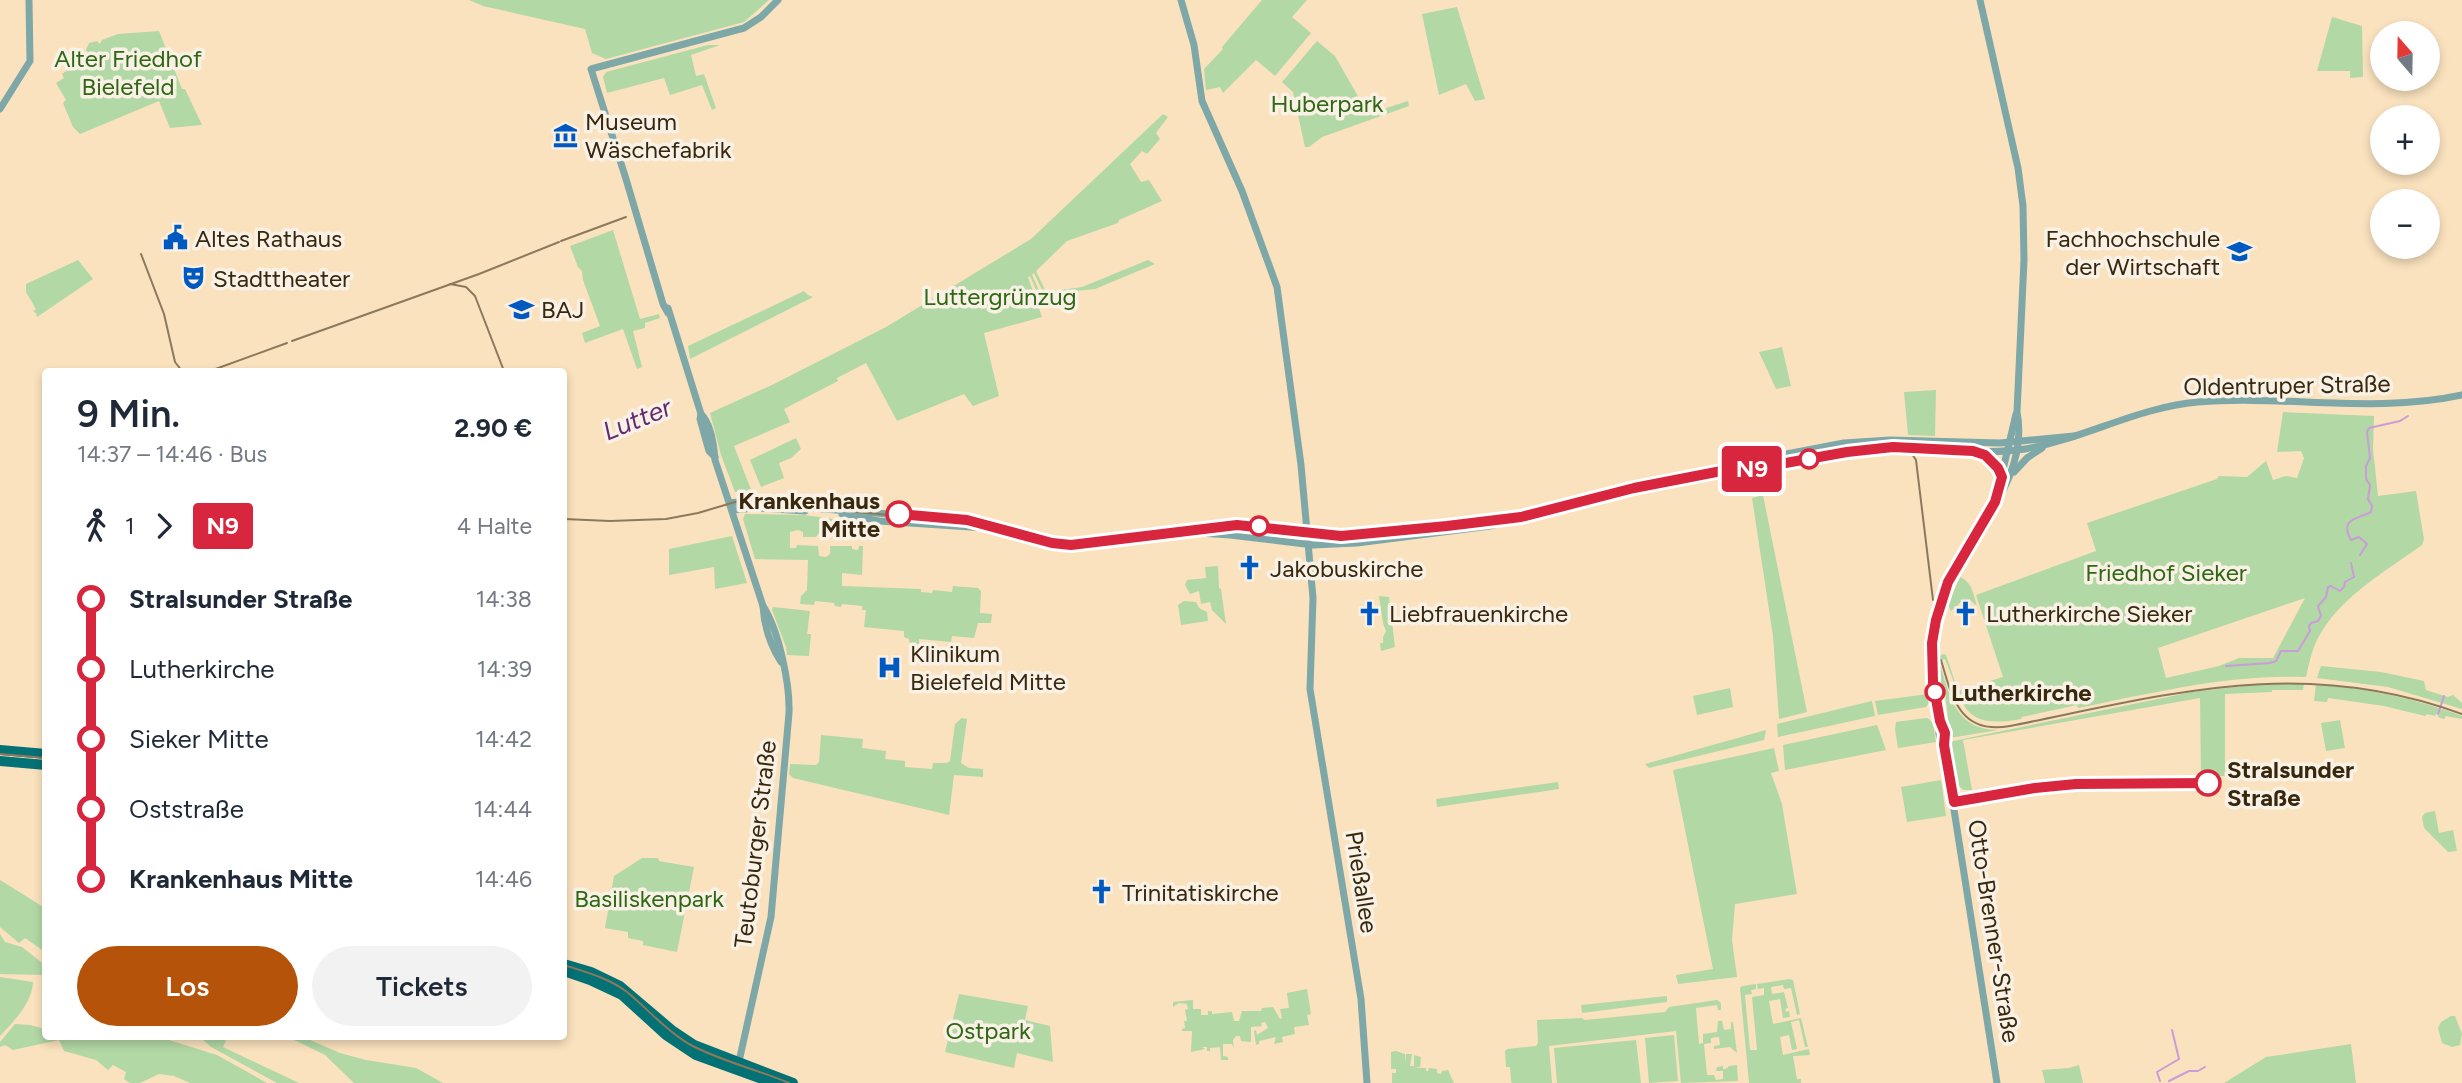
<!DOCTYPE html>
<html lang="de">
<head>
<meta charset="utf-8">
<style>
	body { margin:0; font-family:Figtree,sans-serif; background:#f2f2f3; color:#1f2937; height:100vh; display:flex; flex-direction:column; font-size:26px; white-space:nowrap }
	* { box-sizing:border-box; margin:0 }
	p { font-size:23px; color:#747a83 }
	.icon { flex:none; width:38px; height:38px; fill:none; stroke:currentColor; stroke-width:2; stroke-linecap:round; stroke-linejoin:round }
	.map { position:relative; flex:1; overflow:hidden }
	.panel { position:absolute; left:42px; top:368px; width:525px; height:672px; display:flex; flex-direction:column; background:#fff; border-radius:7px; box-shadow:0 4px 10px #0003 }
	.panel>* { flex:none }
	.badge { padding:0 14px; border-radius:5px; font-size:24px; line-height:46px }
	.needle { width:46px; rotate:340deg }
	.controls { position:absolute; left:2370px; top:21px; display:grid; gap:14px }
	.controls a { display:grid; place-items:center; width:70px; height:70px; border-radius:50%; background:#fff; box-shadow:0 4px 10px #0003; font-size:35px }
	.map>.badge { position:absolute; translate:-50% -50%; box-shadow:0 0 0 4px #fff }
	.legs { display:flex; align-items:center; gap:10px; height:77px; padding:0 35px; font-size:23px }
	.legs p { margin-inline-start:auto }
	.head { display:flex; align-items:center; justify-content:space-between; height:119px; padding:0 35px }
	h1 { font-size:38px; font-weight:600; line-height:52px }
	.primary-button { display:flex; gap:14px; margin-top:auto; padding:14px 35px }
	.primary-button a { flex:1; height:80px; border-radius:42px; background:#b45309; color:#fff; font-size:28px; font-weight:600; line-height:80px; text-align:center }
	.primary-button a+a { background:#f2f2f3; color:#1f2937 }
	ul { padding:0 35px; list-style:none }
	li { display:flex; align-items:center; gap:24px; height:70px; font-size:26px }
	li i { display:grid; place-items:center; width:10px; height:100%; margin:0 9px; background:currentColor }
	li i::after { content:''; width:18px; height:18px; margin:-9px; border:5px solid; border-radius:50%; background:#fff }
	li p { margin-inline-start:auto }
	li:first-child i { background:linear-gradient(#0000 50%,currentColor 0) }
	li:last-child i { background:linear-gradient(currentColor 50%,#0000 0) }
	.map>svg:first-child { display:block }
	.green { fill:#b2d8a5; fill-rule:evenodd }
	.lines { fill:none; stroke-linecap:round; stroke-linejoin:round }
	.stream { stroke:#cb9cd9; stroke-width:2 }
	.tertiary { stroke:#7ea7a8; stroke-width:7 }
	.primary { stroke:#047174; stroke-width:10 }
	.tram { stroke:#8c795b; stroke-width:2 }
	.line-1-casing { stroke:#fff; stroke-width:16 }
	.line-1 { stroke:#d7263d; stroke-width:10 }
	.stop-1-dot { fill:#fff; stroke:#d7263d; stroke-width:3.5 }
	.labels { text-anchor:middle; dominant-baseline:central; stroke-width:7; stroke-linejoin:round; paint-order:stroke }
	.park-label { font-size:24px; fill:#2e6814; stroke:#f9f1e5 }
	.poi-label { font-size:24px; fill:#37280e; stroke:#f9f1e5; text-anchor:start }
	.street-label { font-size:24px; fill:#37280e; stroke:#f9f1e5 }
	.stop-label { font-size:24px; font-weight:bold; fill:#37280e; stroke:#f9f1e5; text-anchor:start }
	.water-label { font-size:26px; font-style:italic; fill:#632a73; stroke:#f9f1e5 }
</style>
</head>
<body>
<div class="map">
<svg width="2462" height="1083" viewBox="0 0 2462 1083">
	<rect width="100%" height="100%" fill="#fae2be"/>
	<g class="green">
		<path d="M469 0H769L744 22 606 59 592 53 585 29 483 6Z"/>
		<path d="M1262 0H1307L1292 17 1311 33 1275 76 1256 60 1223 93 1220 87 1206 90 1204 69 1223 49 1222 47Z"/>
		<path d="M1457 7 1485 99 1475 101 1466 84 1439 95 1422 14Z"/>
		<path d="M2332 17 2362 26 2363 77 2350 78V71H2317Z"/>
		<path d="M159 31 182 89H185L202 125 170 128 159 101 80 134 73 127 63 103 66 100 56 83 64 78 62 74 90 55 86 50 89 43 97 41 100 44 102 40 118 34Z"/>
		<path d="M1317 41 1335 56 1368 114 1408 101 1409 106 1322 137 1309 147H1305L1293 92 1282 82Z"/>
		<path d="M708 45H720L691 55 696 76 704 74 716 108 712 110 702 85 670 95 664 78 607 93 603 77 606 72Z"/>
		<path d="M1163 114 1168 117 1156 133 1160 139 1147 154 1142 151 1130 164 1141 182 1149 180 1162 201 1119 220 1118 223 1067 241 1036 271 1046 292 1082 287 1148 260 1155 264 1095 289 1044 294 1034 273 1032 275 1040 293 1038 294 1030 276 1028 277 1042 317 984 333 999 396 973 406 964 394 897 421 866 363 837 378 838 381 784 409 790 422 734 446 752 492H735L721 455 710 413 772 385 886 327 1031 239Z"/>
		<path d="M613 230 640 319 659 314 660 318 645 323V328L633 331 642 367 637 369 623 329 585 343 582 333 600 326 583 280 582 271 578 267 570 246Z"/>
		<path d="M78 260 93 279 37 317 36 313 33 311 36 309 26 292V284Z"/>
		<path d="M804 291 808 295 813 297 690 359 688 346Z"/>
		<path d="M1782 347 1791 386 1776 389 1759 352Z"/>
		<path d="M1936 390 1935 436 1908 435 1904 392Z"/>
		<path d="M2283 412 2374 416 2373 449 2378 496 2416 491 2424 539 2422 545C2386 571 2338 598 2317 640 2311 652 2309 665 2306 677 2229 674 2152 693 2078 708L2077 705 2022 717 2021 719C1961 730 1964 705 1945 659L1939 661C1950 695 1954 729 1998 730L1950 738 1945 692 1940 680 1938 656 1944 654 1946 655 1958 691 2003 677 1976 595 2096 551 2087 523 2217 479 2219 476 2247 477 2266 461 2273 480 2286 476 2297 478 2304 458 2301 451 2277 452ZM2305 598 2273 658H2239L2219 666 2166 678 2158 648Z"/>
		<path d="M796 438 801 449 791 458 779 463 784 478 761 487 750 460Z"/>
		<path d="M1763 495 1807 712 1779 719 1773 636 1752 498Z"/>
		<path d="M745 514 804 515 863 523V538H859V533L851 531 846 533 845 538H833L830 533H819L816 537H803V532L798 530 790 532V548H796L797 545 818 546 819 556 826 557 830 554V546H852V549L858 550 859 546H863L862 575 842 573V586L921 589V592L932 593 933 590 952 592 953 586 978 588 981 591 980 613 992 614 991 623H978L974 638 952 636 951 642 919 639 920 651 914 650V646L910 645 909 639 904 637V631L864 627 866 610H862V606L842 604 841 607 835 606 834 603 815 601 814 605 800 604 801 596 807 590 808 560 755 559 743 519Z"/>
		<path d="M732 536 747 583 715 589 714 567 669 575V549Z"/>
		<path d="M1218 566 1219 588 1221 589 1226 624 1212 610 1210 602 1201 604 1199 591 1190 594 1185 585 1187 580 1206 578 1205 567Z"/>
		<path d="M1960 577C1973 583 1973 594 1977 606L1970 600 1962 601 1951 611 1948 605Z"/>
		<path d="M1379 596 1389 597 1395 647 1381 651 1380 643H1383V637L1386 631 1383 623Z"/>
		<path d="M1184 601 1196 602 1199 608 1207 612 1208 621 1181 625 1178 605Z"/>
		<path d="M773 607 810 611 807 634H811L809 656 787 655 786 647 772 610Z"/>
		<path d="M2321 666 2381 672 2424 681 2426 690 2448 697 2453 695 2462 703V709L2388 687 2317 678Z"/>
		<path d="M2262 684H2304L2303 690H2272V692L2225 694V776H2201L2200 698 1963 740 1972 790H1964L1958 786 1951 743 1953 741 2192 692Z"/>
		<path d="M2316 685C2366 687 2416 699 2462 716V719L2446 716 2444 719 2438 717 2439 714 2437 713 2435 716 2427 714 2425 716 2384 706 2328 698 2327 702 2314 701Z"/>
		<path d="M1730 688 1733 707 1697 715 1693 696Z"/>
		<path d="M1928 694 1929 703 1926 707 1878 715 1875 701Z"/>
		<path d="M1872 701 1875 716 1778 737 1777 724Z"/>
		<path d="M962 718 967 719 961 763 969 768 983 769V777L954 775 949 815 793 778 789 774 790 764 816 765 819 762 821 735 863 739 862 748 886 751 885 759 905 761V767L932 769 933 763H947L950 761 955 724Z"/>
		<path d="M1926 718 1929 719 1933 724 1936 742 1898 748 1895 729 1896 722Z"/>
		<path d="M2340 720 2345 748 2326 751 2321 723Z"/>
		<path d="M1877 725 1886 750 1785 770 1783 745Z"/>
		<path d="M1766 730 1764 740 1649 768 1645 764Z"/>
		<path d="M1774 748 1779 771 1771 773 1782 804 1797 894 1735 904 1732 940 1737 977 1678 984 1676 975 1713 969 1673 770Z"/>
		<path d="M1941 780 1946 816 1907 822 1901 787Z"/>
		<path d="M1558 782 1559 789 1437 807 1436 799Z"/>
		<path d="M2435 811 2439 833 2453 830 2457 851 2448 852 2424 828 2422 817 2425 813Z"/>
		<path d="M642 858H658L659 861 694 867 677 952 643 945V941L628 938V932L605 928 614 876Z"/>
		<path d="M0 880 45 908V960L43 957 45 952 25 938 19 943 0 927Z"/>
		<path d="M0 934 5 942 22 947 45 965V975L0 974Z"/>
		<path d="M0 977 33 982C32 1003 14 1021 0 1036Z"/>
		<path d="M1789 979 1793 980 1800 1014 1797 1015 1791 988 1784 989 1783 985 1771 987 1772 994 1784 992 1788 1008 1785 1009 1786 1012 1789 1011 1790 1017 1783 1018 1780 999 1769 1001 1773 1024 1801 1018 1808 1047H1805L1799 1020 1791 1022 1797 1049 1792 1050 1789 1035 1780 1037 1783 1055 1809 1049 1810 1055 1793 1056 1797 1079H1801V1083H1749L1740 988 1742 986 1756 984V989L1751 990 1752 994 1745 995 1750 1050H1757L1752 997 1764 995V988L1758 989 1757 984Z"/>
		<path d="M1307 989 1311 1014 1307 1015 1309 1025 1294 1027 1295 1034 1282 1037 1283 1042 1274 1044 1276 1037 1259 1041V1044L1256 1045 1254 1031 1256 1030 1257 1035 1268 1028 1265 1022 1261 1023 1262 1026 1251 1027V1042L1241 1041 1240 1036H1236L1233 1040 1234 1048 1232 1044H1223V1056L1228 1057V1060H1221L1220 1047 1210 1048V1051H1207V1047H1202L1205 1049 1191 1052 1192 1031H1182V1029L1185 1028 1184 1021H1187L1185 1010 1188 1009 1187 1004 1179 1003 1173 1007V1002L1193 1000V1009H1201V1015H1208V1011H1212V1014L1232 1012 1234 1021H1239L1242 1011H1261L1262 1008 1273 1007 1280 1019 1282 1018 1280 1009 1289 1008 1287 993Z"/>
		<path d="M959 994 1028 1006 1025 1020 1050 1026 1053 1062 1017 1053 1014 1068 945 1052Z"/>
		<path d="M1667 996V1002L1582 1013 1581 1005Z"/>
		<path d="M1717 1000 1721 1003V1010H1718L1717 1005 1696 1008 1699 1044 1703 1043V1034L1717 1032 1718 1021H1722L1724 1030 1731 1029V1022H1733L1737 1053 1730 1047 1714 1049V1046L1720 1045 1719 1037 1711 1038V1043L1704 1044 1707 1075H1714L1716 1080 1723 1079V1071H1716L1717 1067 1723 1066V1069H1726L1729 1066 1737 1065 1738 1081 1681 1083 1676 1031 1549 1046 1552 1083H1512L1511 1081 1510 1067H1506L1505 1051 1507 1049 1536 1046 1538 1043 1537 1020 1582 1018 1585 1020 1665 1012 1669 1007Z"/>
		<path d="M2451 1016H2455L2462 1034 2460 1045 2452 1047 2442 1043 2438 1028 2441 1022Z"/>
		<path d="M15 1024 30 1025 45 1029 46 1036H156L217 1055 267 1083H190L174 1076 159 1074 140 1083H130L124 1079 126 1072 113 1065 108 1070 96 1060 64 1051 59 1040 13 1050 5 1045 0 1047V1042Z"/>
		<path d="M1674 1035 1678 1081 1649 1083 1645 1038Z"/>
		<path d="M199 1036H228L223 1047 299 1083H277L211 1047Z"/>
		<path d="M286 1036H301L340 1053 366 1060 416 1068 443 1083H354L325 1055Z"/>
		<path d="M1636 1040 1641 1083H1557L1554 1048Z"/>
		<path d="M2351 1044 2356 1083H2224L2266 1057Z"/>
		<path d="M1396 1051 1405 1054 1406 1064V1054H1412L1410 1066H1414V1055L1421 1057 1420 1067 1414 1068H1426V1071H1428L1429 1068 1437 1069V1073L1441 1074 1442 1071 1448 1070 1454 1083H1392V1073H1396V1069H1391V1052Z"/>
		<path d="M2079 1065 2083 1083H2045L2042 1070 2069 1068Z"/>
	</g>
	<g class="lines">
		<g class="stream">
			<path d="M2360 555 2367 544 2359 537 2351 540C2339 518 2358 519 2371 512L2372 506 2368 499 2370 485 2366 479V466L2370 458 2367 432 2369 428 2400 421 2408 416"/>
			<path d="M2226 666 2270 663 2276 661 2281 651H2298L2310 631 2309 626 2311 623 2318 621 2321 616 2318 606 2326 597 2328 587 2331 586 2340 591 2344 587 2345 582 2354 577 2351 563"/>
			<path d="M2438 714 2444 696"/>
			<path d="M2160 1081 2157 1072 2179 1059 2172 1030"/>
			<path d="M2169 1081 2189 1071H2198L2205 1067"/>
		</g>
		<g class="tertiary">
			<path d="M1181 0 1194 45 1202 101 1242 191 1277 287 1301 465 1313 598 1310 689 1361 999 1367 1083"/>
			<path d="M0 109 30 61 29 0"/>
			<path d="M668 308 701 414 700 419 709 451 715 457"/>
			<path d="M668 313 663 304 626 179 591 69 744 28 761 17 778 0"/>
			<path d="M701 414C711 424 714 446 715 460L763 606C764 625 771 646 781 662"/>
			<path d="M1980 453 1995 463 2002 477"/>
			<path d="M1742 468 1752 469C1796 461 1842 448 1887 447 1933 446 1979 456 2025 449 2084 439 2138 407 2198 402 2286 395 2375 414 2462 395"/>
			<path d="M2014 472 2027 458 2042 448"/>
			<path d="M1997 495 2016 414"/>
			<path d="M730 503 761 499 810 508 967 520 1052 543 1080 545 1186 532"/>
			<path d="M732 510 756 508 805 511"/>
			<path d="M842 514 879 521 986 528"/>
			<path d="M1198 530 1243 525 1348 536 1447 526 1510 517"/>
			<path d="M1184 532 1230 535 1313 545 1357 543 1490 526 1635 488 1742 467 1765 458 1844 443 1890 440 2000 443 2074 436"/>
			<path d="M1939 721V734L1946 759 1997 1083"/>
			<path d="M1944 745C1947 734 1942 729 1939 719 1935 708 1935 694 1933 682 1929 655 1932 628 1941 602 1962 537 2031 485 2017 412L2024 260 2023 206 2018 168 1980 0"/>
			<path d="M738 1066 771 917 789 713C790 684 779 631 763 606"/>
		</g>
		<g class="primary">
			<path d="M0 750 46 754"/>
			<path d="M0 761 46 765"/>
			<path d="M564 964 591 972 620 986 673 1031 694 1045 793 1083"/>
			<path d="M564 971 590 980 622 995 666 1035 696 1055 773 1083"/>
		</g>
		<g class="tram">
			<path d="M561 241 626 217"/>
			<path d="M141 254 164 314 175 362 182 371"/>
			<path d="M450 284 466 287 475 296 504 371"/>
			<path d="M292 341 479 274 559 242"/>
			<path d="M210 371 287 343"/>
			<path d="M564 519 610 521 666 519 698 513 735 502 761 499 811 508 981 523 1052 542 1080 544 1221 528 1319 538 1357 539 1448 529 1497 521 1642 485 1836 447 1895 443 1908 448 1916 460 1933 600"/>
			<path d="M1941 660C1952 698 1960 735 2010 726 2170 694 2301 655 2462 714"/>
			<path d="M0 754 46 758"/>
			<path d="M564 965C585 972 609 978 627 992 648 1009 665 1030 689 1044 720 1061 756 1069 789 1083"/>
		</g>
	</g>
	<g class="lines">
		<defs>
			<path id="line-1" d="M899 514 967 520 1052 543 1071 545 1237 525 1341 536 1447 526 1521 517 1634 488 1742 467 1752 469 1847 452 1893 447 1973 451 1985 455 1998 468 2002 477 1995 502 1948 582 1936 620 1932 643 1933 682 1940 721 1945 733 1944 745 1954 802 2035 788 2076 784 2208 783"/>
		</defs>
		<use href="#line-1" class="line-1-casing"/>
		<use href="#line-1" class="line-1"/>
	</g>
	<defs>
		<symbol id="museum-bare" viewBox="-9 -9 18 18"><path d="M0-6L6-3V-2H-6V-3ZM-5-1h2V3h-2ZM-1-1h2V3h-2ZM3-1h2V3H3ZM-6 4H6V6H-6Z" fill="#0058c1" stroke="#f9f1e5" stroke-width="2.5" paint-order="stroke"/></symbol>
		<symbol id="civic-bare" viewBox="-9 -9 18 18"><path d="M-.6-6.5H3V-4.5H.6V-3L4-1V1h2V6H-6V1h2V-1L-.6-3ZM-1.2 2.5V6h2.4V2.5Z" fill="#0058c1" stroke="#f9f1e5" stroke-width="2.5" paint-order="stroke"/></symbol>
		<symbol id="university-bare" viewBox="-9 -9 18 18"><path d="M0-5L7-2L0 1L-7-2ZM-4 1L0 2.5L4 1V4Q0 6-4 4Z" fill="#0058c1" stroke="#f9f1e5" stroke-width="2.5" paint-order="stroke"/></symbol>
		<symbol id="theatre-bare" viewBox="-9 -9 18 18"><path d="M-5-5.5Q0-4 5-5.5V0Q5 5 0 6Q-5 5-5 0ZM-3.3-2.5H-1v1.5H-3.3ZM1-2.5H3.3v1.5H1ZM-2.8 1Q0 5.5 2.8 1Z" fill="#0058c1" stroke="#f9f1e5" stroke-width="2.5" paint-order="stroke"/></symbol>
		<symbol id="church-bare" viewBox="-9 -9 18 18"><path d="M-1.2-6h2.4v3.5h3.3v2.4h-3.3V6h-2.4V-.1h-3.3v-2.4h3.3Z" fill="#0058c1" stroke="#f9f1e5" stroke-width="2.5" paint-order="stroke"/></symbol>
		<symbol id="hospital-bare" viewBox="-9 -9 18 18"><path d="M-5-5h3v3.5h4V-5h3V5h-3V1.5h-4V5h-3Z" fill="#0058c1" stroke="#f9f1e5" stroke-width="2.5" paint-order="stroke"/></symbol>
	</defs>
	<g fill-rule="evenodd">
		<use href="#museum-bare" x="548" y="118" width="35" height="35"/>
		<use href="#civic-bare" x="158" y="220" width="35" height="35"/>
		<use href="#university-bare" x="2222" y="234" width="35" height="35"/>
		<use href="#theatre-bare" x="176" y="260" width="35" height="35"/>
		<use href="#university-bare" x="504" y="292" width="35" height="35"/>
		<use href="#church-bare" x="1232" y="550" width="35" height="35"/>
		<use href="#church-bare" x="1352" y="596" width="35" height="35"/>
		<use href="#church-bare" x="1948" y="596" width="35" height="35"/>
		<use href="#hospital-bare" x="872" y="650" width="35" height="35"/>
		<use href="#church-bare" x="1084" y="874" width="35" height="35"/>
	</g>
	<g class="stop-1-dot">
		<circle cx="1809" cy="459" r="9"/>
		<circle cx="899" cy="514" r="12"/>
		<circle cx="1259" cy="526" r="9"/>
		<circle cx="1935" cy="692" r="9"/>
		<circle cx="2208" cy="783" r="12"/>
	</g>
	<g class="labels">
		<g class="park-label">
			<text x="128" y="58">Alter Friedhof<tspan x="128" dy="28">Bielefeld</tspan></text>
			<text x="1327" y="103">Huberpark</text>
			<text x="1000" y="296">Luttergrünzug</text>
			<text x="2166" y="572">Friedhof Sieker</text>
			<text x="649" y="898">Basiliskenpark</text>
			<text x="988" y="1030">Ostpark</text>
		</g>
		<g class="poi-label">
			<text x="585" y="121">Museum<tspan x="585" dy="28">Wäschefabrik</tspan></text>
			<text x="195" y="238">Altes Rathaus</text>
			<text x="2220" y="238" text-anchor="end">Fachhochschule<tspan x="2220" dy="28">der Wirtschaft</tspan></text>
			<text x="213" y="278">Stadttheater</text>
			<text x="541" y="309">BAJ</text>
			<text x="1270" y="568">Jakobuskirche</text>
			<text x="1389" y="613">Liebfrauenkirche</text>
			<text x="1986" y="613">Lutherkirche Sieker</text>
			<text x="910" y="653">Klinikum<tspan x="910" dy="28">Bielefeld Mitte</tspan></text>
			<text x="1122" y="892">Trinitatiskirche</text>
		</g>
		<g class="street-label">
			<text transform="translate(2287 385) rotate(-1)">Oldentruper Straße</text>
			<text transform="translate(755 844) rotate(-83)">Teutoburger Straße</text>
			<text transform="translate(1362 882) rotate(81)">Prießallee</text>
			<text transform="translate(1994 931) rotate(81)">Otto-Brenner-Straße</text>
		</g>
		<g class="stop-label">
			<text x="880" y="500" text-anchor="end">Krankenhaus<tspan x="880" dy="28">Mitte</tspan></text>
			<text x="1951" y="692">Lutherkirche</text>
			<text x="2227" y="769">Stralsunder<tspan x="2227" dy="28">Straße</tspan></text>
		</g>
		<g class="water-label">
			<text transform="translate(637 419) rotate(-22)">Lutter</text>
		</g>
	</g>
</svg>
<div class="controls">
<a><svg class="needle" viewBox="-14 -14 28 28"><path d="M0-13l5 13h-10z" fill="#e53935"/><path d="M0 13l5-13h-10z" fill="#747a83"/></svg></a>
<a>+</a>
<a>−</a>
</div>
<b class="badge" style="left:1752px;top:469px;background:#d7263d;color:#fff">N9</b>
<section class="panel">
<div class="head"><div><h1>9 Min.</h1><p>14:37 – 14:46 · Bus</p></div><b>2.90 €</b></div>
<div class="legs"><svg class="icon" aria-label="walk" viewBox="0 0 24 24"><circle cx="13" cy="4" r="2"/><path d="M13 8l-2 6 4 7M11 14l-3 7M7 12l3-4h3l4 4"/></svg>1<svg class="icon" aria-label="forward" viewBox="0 0 24 24"><path d="M9 5l7 7-7 7"/></svg><b class="badge" style="background:#d7263d;color:#fff">N9</b><p>4 Halte</p></div>
<ul>
<li><i style="color:#d7263d"></i><b>Stralsunder Straße</b><p>14:38</p></li>
<li><i style="color:#d7263d"></i><span>Lutherkirche</span><p>14:39</p></li>
<li><i style="color:#d7263d"></i><span>Sieker Mitte</span><p>14:42</p></li>
<li><i style="color:#d7263d"></i><span>Oststraße</span><p>14:44</p></li>
<li><i style="color:#d7263d"></i><b>Krankenhaus Mitte</b><p>14:46</p></li>
</ul>
<div class="primary-button"><a>Los</a><a>Tickets</a></div>
</section>
</div>
</body>
</html>
